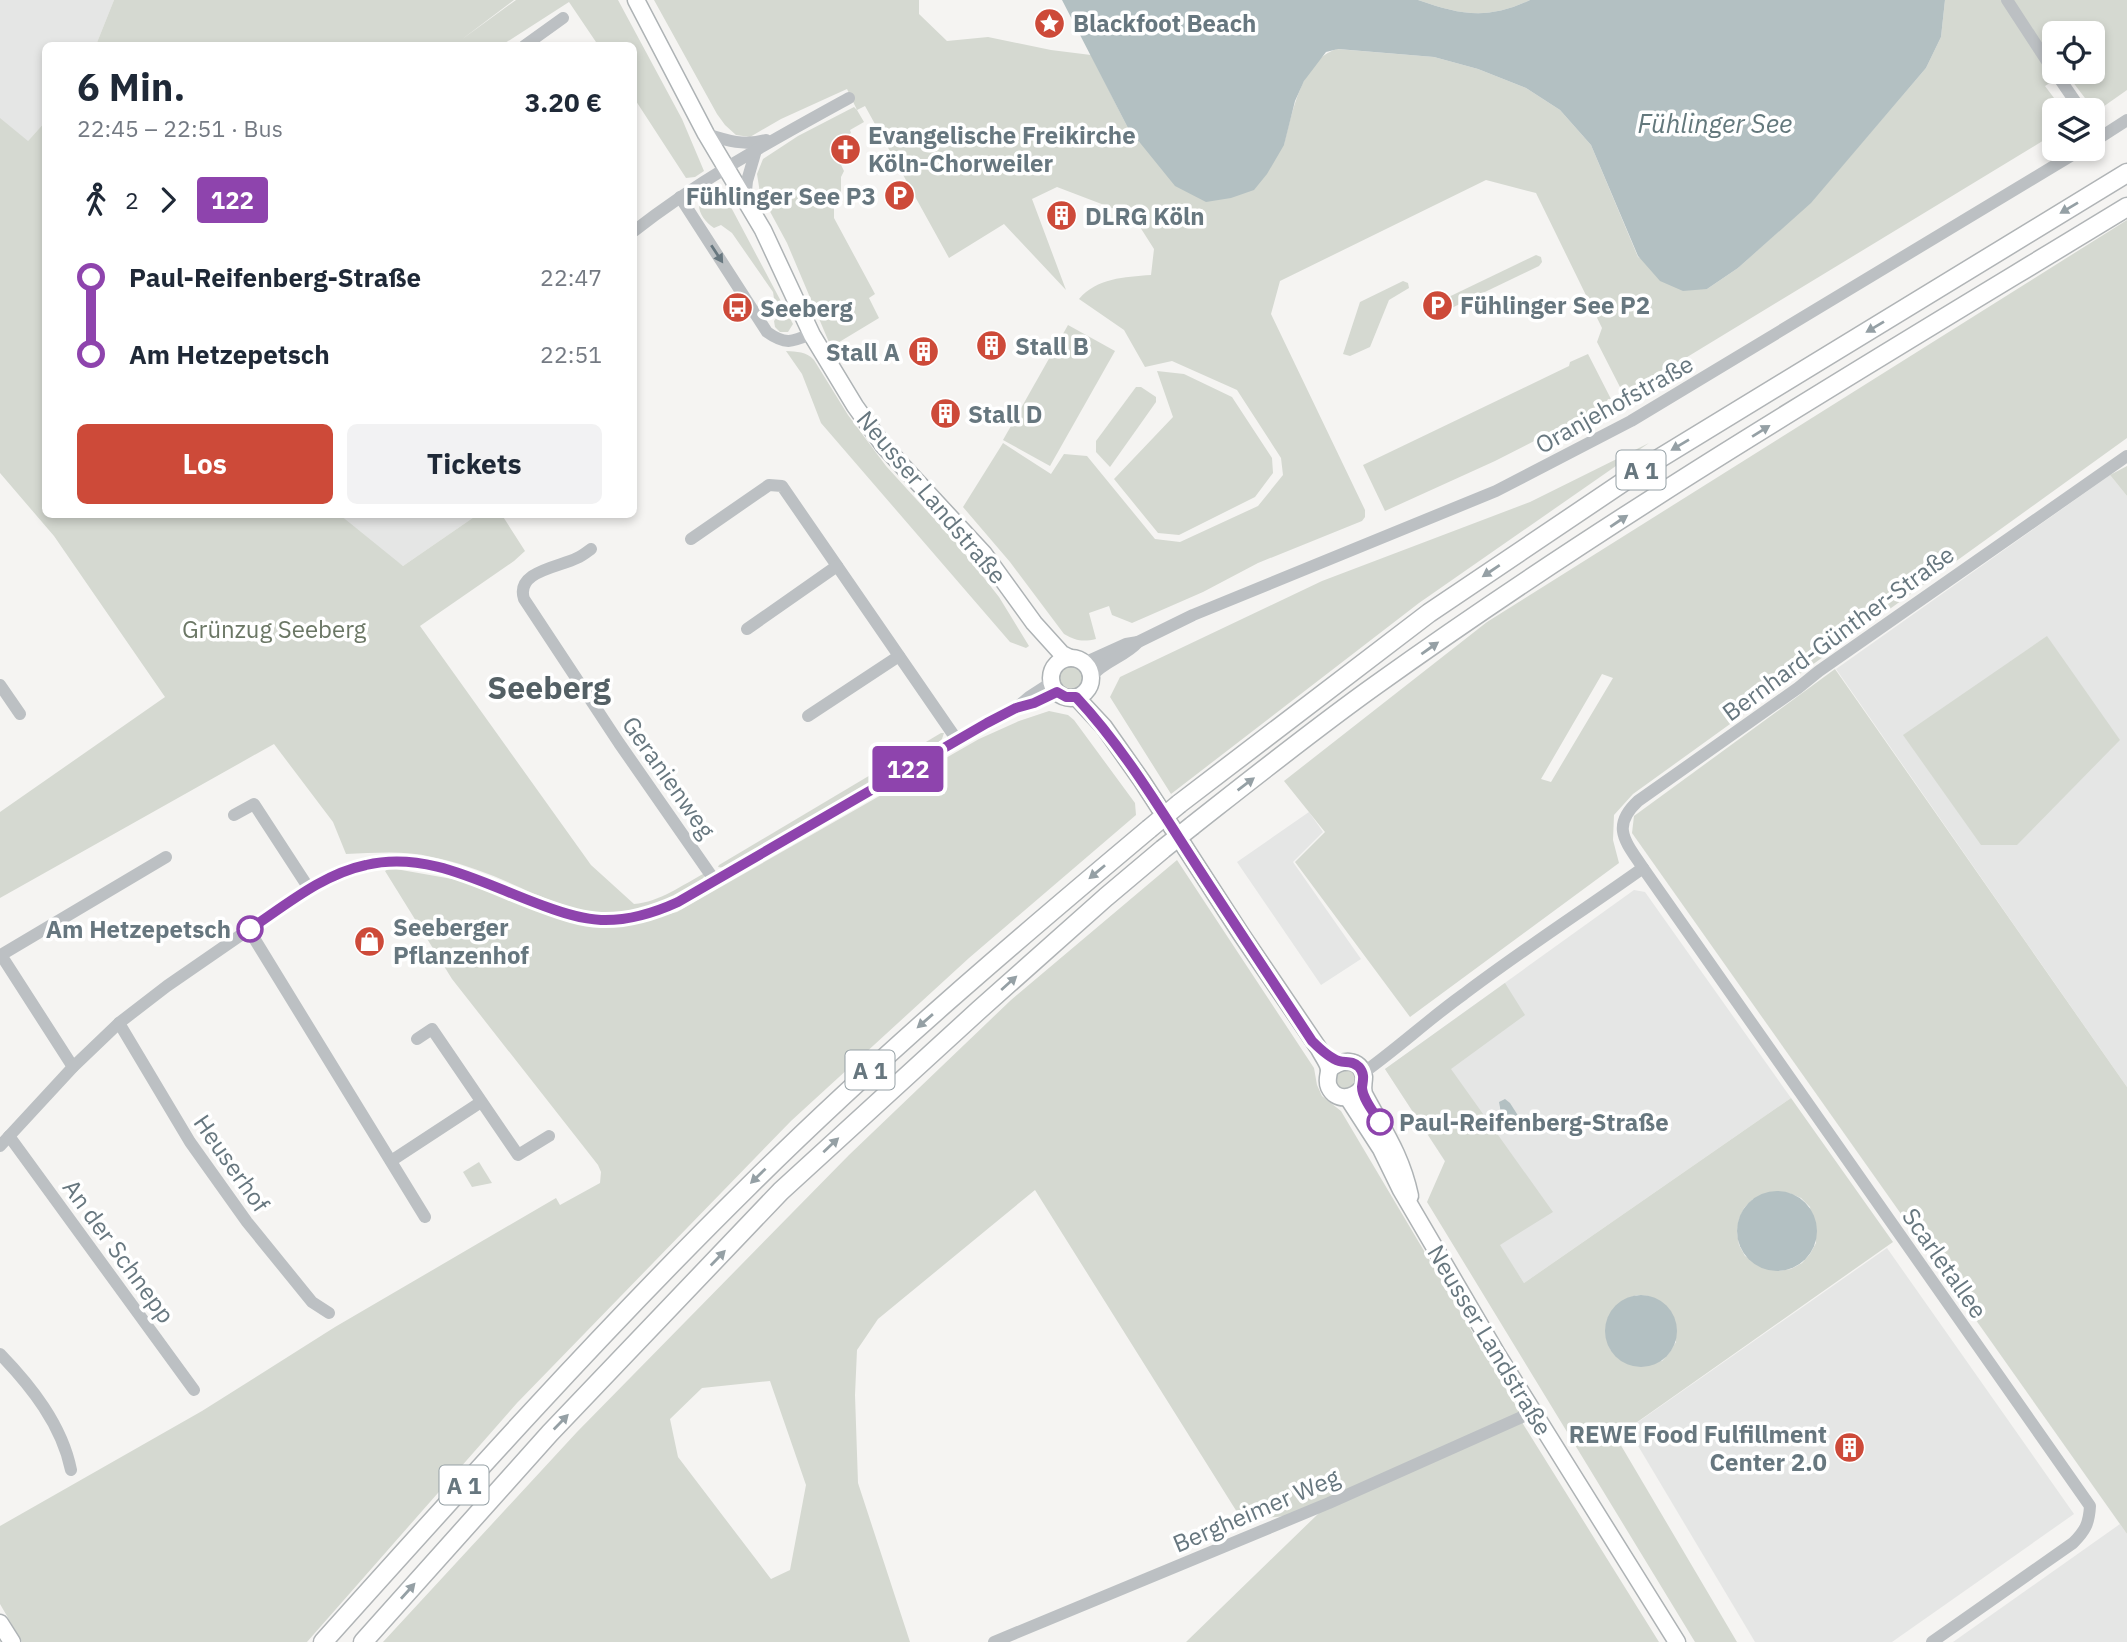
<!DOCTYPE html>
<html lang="de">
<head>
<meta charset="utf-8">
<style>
	body { margin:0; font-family:"IBM Plex Sans",sans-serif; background:#f2f2f3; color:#1f2937; height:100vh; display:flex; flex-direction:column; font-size:26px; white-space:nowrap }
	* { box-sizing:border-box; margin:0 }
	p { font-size:23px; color:#747a83 }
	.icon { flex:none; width:38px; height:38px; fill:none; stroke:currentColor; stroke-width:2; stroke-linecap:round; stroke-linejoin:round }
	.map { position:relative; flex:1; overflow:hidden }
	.drawer { position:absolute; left:42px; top:42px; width:595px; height:476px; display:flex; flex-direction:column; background:#fff; border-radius:10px; box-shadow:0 4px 10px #0003 }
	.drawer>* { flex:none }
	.badge { padding:0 14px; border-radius:5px; font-size:24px; line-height:46px }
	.controls { position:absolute; left:2042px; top:21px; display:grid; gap:14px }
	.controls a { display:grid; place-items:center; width:63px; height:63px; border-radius:10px; background:#fff; box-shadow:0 4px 10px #0003; font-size:35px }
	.map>.badge { position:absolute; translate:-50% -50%; box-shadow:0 0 0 4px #fff }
	.legs { display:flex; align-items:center; gap:10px; height:77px; padding:0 35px; font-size:23px }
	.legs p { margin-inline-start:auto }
	.overview { display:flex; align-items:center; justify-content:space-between; height:119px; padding:0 35px }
	h1 { font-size:38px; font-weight:800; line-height:52px }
	.button { display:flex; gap:14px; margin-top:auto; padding:14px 35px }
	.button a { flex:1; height:80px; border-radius:10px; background:#cd4a39; color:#fff; font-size:28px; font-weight:800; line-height:80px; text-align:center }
	.button a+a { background:#f2f2f3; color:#1f2937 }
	ul { padding:0 35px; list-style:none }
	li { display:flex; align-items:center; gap:24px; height:77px; font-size:26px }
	li i { display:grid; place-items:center; width:10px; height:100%; margin:0 9px; background:currentColor }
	li i::after { content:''; width:18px; height:18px; margin:-9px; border:5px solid; border-radius:50%; background:#fff }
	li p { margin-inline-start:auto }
	li:first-child i { background:linear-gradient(#0000 50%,currentColor 0) }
	li:last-child i { background:linear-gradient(currentColor 50%,#0000 0) }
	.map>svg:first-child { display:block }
	.built { fill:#e5e6e5 }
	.green { fill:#d5d9d1; fill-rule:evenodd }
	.water { fill:#b3c0c2 }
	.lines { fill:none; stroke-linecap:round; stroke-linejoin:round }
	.major-casing { stroke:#aeb3b5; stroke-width:19 }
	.highway-casing { stroke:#b0b4b6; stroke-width:21 }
	.minor { stroke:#bcc0c3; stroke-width:12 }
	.major { stroke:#fff; stroke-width:16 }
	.highway { stroke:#fff; stroke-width:18 }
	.highway-bridge-casing { stroke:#b0b4b6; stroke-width:21; stroke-linecap:butt }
	.highway-bridge { stroke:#fff; stroke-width:18 }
	.oneway { fill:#95a0a5 }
	.oneway2 { fill:#67777f }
	.line-1-casing { stroke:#fff; stroke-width:16 }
	.line-1 { stroke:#8e44ad; stroke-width:10 }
	.stop-1-dot { fill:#fff; stroke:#8e44ad; stroke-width:3.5 }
	.labels { text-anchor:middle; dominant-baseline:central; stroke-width:7; stroke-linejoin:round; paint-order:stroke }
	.shield { fill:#fff; stroke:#95a0a5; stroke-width:2 }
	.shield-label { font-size:23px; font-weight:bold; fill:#67777f }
	.poi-label { font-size:24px; font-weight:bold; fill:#67777f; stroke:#fff; text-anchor:start }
	.street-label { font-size:24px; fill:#67777f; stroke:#fff }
	.park-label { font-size:24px; fill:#6b7765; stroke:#fff }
	.stop-label { font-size:24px; font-weight:bold; fill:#67777f; stroke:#fff; text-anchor:end }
	.water-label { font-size:26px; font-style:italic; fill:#63787c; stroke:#fff }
	.district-label { font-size:32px; font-weight:bold; fill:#546065; stroke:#fff }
</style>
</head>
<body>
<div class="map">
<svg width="2127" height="1642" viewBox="0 0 2127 1642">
	<rect width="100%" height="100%" fill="#f5f4f2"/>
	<g class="built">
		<path d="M0 0H114L96 45 46 46 45 122 28 141 0 161Z"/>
		<path d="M2110 475 2127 496V1087L1836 669Z"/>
		<path d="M330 515H477L403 566Z"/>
		<path d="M1309 812 1323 832 1293 862 1361 959 1321 985 1237 862Z"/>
		<path d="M1634 890 1645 892 1791 1098 1524 1283 1385 1069Z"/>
		<path d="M1887 1248 2074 1514 1892 1642H1755L1628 1429Z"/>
		<path d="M2120 1524 2127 1534V1642H1953Z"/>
	</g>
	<g class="green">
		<path d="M114 0H514L461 40 516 0H618L682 119 704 171 695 177 686 178 634 98V46L598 45 569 2 502 45H96Z"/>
		<path d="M654 0H919V14L947 41 988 37 1051 50 1091 55 1128 128 1284 145C1292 114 1302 59 1337 49L1434 57 1478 69 1526 88 1560 110 1591 145 1638 257 1707 289 1738 268 1811 202 1926 68 1941 37 1945 0H2127V90L2100 109 2091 106 2066 73 2045 86 2063 110H2054V134L1628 393 1621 389 1597 342 1602 328 1536 193 1486 180 1280 281 1271 314 1365 510V517L1362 521 1258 563 1203 592 1132 623 1112 615 1109 606 1089 613 1096 639C1083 642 1076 641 1064 634L1010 562 963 507 1003 443 1051 474 1064 454 1087 456 1155 539 1180 542 1258 506 1283 475 1281 458 1237 390 1172 361 1145 367 1124 330 1079 299C1097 278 1124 277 1151 275L1154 249 1133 216 1057 187 1032 199 1066 290 1004 224 949 258 865 106 857 110 864 122 850 130 851 133 831 144 844 171 841 177V194L834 201V218L875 294 869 298 879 318 831 347 787 243 760 193 757 174 763 159 798 136 854 107 857 110 847 89 781 119 750 137 736 135 725 125 717 114ZM2054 33H2093V72H2054Z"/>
		<path d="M1418 0H1530C1488 20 1461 15 1418 0Z"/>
		<path d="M0 118 28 141 45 122 46 514 340 515 403 566 477 515H502L525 551 514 561 420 626 591 865 634 904C660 902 682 885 705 873 703 886 684 894 673 898 658 905 643 911 627 913 583 918 542 897 503 880 480 870 456 862 432 857 404 850 374 853 346 854L333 822 274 744 0 898V812L165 697 54 536 0 473Z"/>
		<path d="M711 190 724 194 793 324 788 332H780L775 327 774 321 777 317 773 292 732 233 721 225 714 228C699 218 691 200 711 190Z"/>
		<path d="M2127 220V438L1633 794 1614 815 1613 840 1619 863 1410 1017 1295 862 1325 832 1284 781 1487 622ZM1602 674 1613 678 1551 782 1541 779Z"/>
		<path d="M1536 255 1541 257 1542 262 1539 266 1437 315 1433 312 1432 305Z"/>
		<path d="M1403 281 1408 283 1409 288 1389 300 1370 347 1350 356 1343 354 1360 302Z"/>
		<path d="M1068 325 1115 351 1050 466 1003 440Z"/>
		<path d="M786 351C797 352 806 351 814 360L848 415 886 466 958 545 999 597 1029 646 1026 648 1010 642 821 423 802 374Z"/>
		<path d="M1588 354 1611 399H1608L1605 405 1495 461 1385 511 1363 465 1569 366 1570 362Z"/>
		<path d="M1157 371 1184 374 1232 397 1272 458 1273 473 1255 497 1179 535 1158 533 1114 479 1173 417Z"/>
		<path d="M1136 387H1141L1156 397V402L1110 467 1096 452V441Z"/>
		<path d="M1649 443 1419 603 1171 794 1110 697 1120 677 1322 581 1530 502Z"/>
		<path d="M2127 466V496L2110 475Z"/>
		<path d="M2047 636 2120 740 2017 845H1981L1903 735Z"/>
		<circle cx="1071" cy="678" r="12"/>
		<path d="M1835 669 2127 1087V1534L1632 833 1634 816Z"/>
		<path d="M1049 711 1068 715 1074 720 1135 803 1136 815 969 958 791 1121 517 1403 307 1642H22L0 1604V1526L202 1411 335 1327 556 1198 560 1205 600 1183 601 1172 598 1165 452 979 385 871 390 868 458 880 568 922 600 926 638 922 677 912 979 739 1019 721Z"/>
		<path d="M941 733H944L942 739 937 744 732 865 725 868 718 867 719 865Z"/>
		<path d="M1177 860 1314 1068 1317 1085 1322 1096 1341 1111 1522 1416 1523 1424 1659 1642H1186L1319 1513 1242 1520 1035 1190 878 1319 857 1350 855 1395 858 1483 910 1642H383L577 1432 849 1155 1011 1000ZM770 1381 806 1485 790 1570 771 1579 678 1457 670 1419 702 1388Z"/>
		<path d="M1505 983 1525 1015 1451 1069 1553 1212 1500 1245 1524 1283 1791 1098 1893 1242 1616 1437 1737 1642H1695L1427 1202 1445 1161 1385 1069ZM1789 1193 1801 1198 1810 1207 1816 1243 1810 1254 1802 1263 1791 1269 1778 1271 1745 1256 1739 1245 1737 1232 1739 1220 1744 1208 1753 1199ZM1637 1295 1649 1296 1676 1342 1670 1352 1662 1361 1628 1364 1618 1358 1610 1349 1626 1299Z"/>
		<circle cx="1346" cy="1079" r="11"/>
		<path d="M479 1162 492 1183 472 1187 463 1172Z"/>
	</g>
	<g class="water">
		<path d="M1062 0H1418C1461 15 1488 20 1530 0H1945L1941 37 1926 68 1811 203 1738 268 1707 289 1683 291 1660 281 1638 256 1591 145 1560 110 1526 88 1478 69 1434 57 1338 49 1326 52 1304 81 1295 101 1284 145 1267 174 1254 190 1231 198 1206 202 1175 186 1128 128Z"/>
		<path d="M1505 1099 1510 1103 1528 1131 1524 1134 1515 1131 1504 1119 1501 1113 1499 1102Z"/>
		<circle cx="1777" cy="1231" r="40"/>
		<circle cx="1641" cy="1331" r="36"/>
	</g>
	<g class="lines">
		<defs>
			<g id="major">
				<path d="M636 0 706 134 763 230 812 335 855 406 883 445 984 554 1034 623 1062 654 1070 658"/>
				<circle cx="1071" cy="678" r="20"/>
				<path d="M1076 697 1104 727 1142 781 1241 934 1319 1049C1322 1055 1329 1064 1329 1070 1329 1076 1326 1080 1329 1087 1336 1102 1353 1099 1362 1088"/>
				<path d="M1329 1070C1340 1059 1361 1057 1364 1077 1364 1083 1362 1087 1364 1094 1383 1130 1401 1154 1410 1196"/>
				<path d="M1348 1098 1381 1149 1401 1190 1497 1354 1677 1642"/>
				<path d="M0 1623 12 1642"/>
			</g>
			<g id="highway">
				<path d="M1179 804 1429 613 1647 466 2127 173"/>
				<path d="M1192 826C1253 778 1313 730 1376 685 1617 512 1874 361 2127 207"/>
				<path d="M323 1642C462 1487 601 1332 749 1186 876 1060 1012 944 1149 829"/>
				<path d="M363 1642 550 1433 781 1191 979 1010 1106 897 1163 849"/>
			</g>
		</defs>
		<use href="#major" class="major-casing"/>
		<use href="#highway" class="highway-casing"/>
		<g class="minor">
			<path d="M2007 0 2054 72"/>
			<path d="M524 46 563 18"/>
			<path d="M2055 72 2081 110"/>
			<path d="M706 134C728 141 744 146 766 140"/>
			<path d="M2093 142 2127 120"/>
			<path d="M680 197 767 332C785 345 792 342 811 334"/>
			<path d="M745 200 747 181 756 150"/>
			<path d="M634 231C700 179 775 139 849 98"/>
			<path d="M691 539 769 485 782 486 957 740"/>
			<path d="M591 549C587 552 582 556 577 558 560 567 515 571 524 599L619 743 715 881"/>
			<path d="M747 629 837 566"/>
			<path d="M1084 663 1126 644 1138 642 1193 615 1496 491 1631 421 2082 149"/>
			<path d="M1091 677C1103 661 1125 657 1138 642"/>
			<path d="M0 685 20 714"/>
			<path d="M1030 704 1057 693"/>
			<path d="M808 716 899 656"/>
			<path d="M234 815 254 804 310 890"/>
			<path d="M249 930 425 1217"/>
			<path d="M119 1023 190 1142 247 1222 312 1302 329 1313"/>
			<path d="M417 1039 432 1029 518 1155 549 1136"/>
			<path d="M73 1067 1 955 166 857"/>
			<path d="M1363 1073C1398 1048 1429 1019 1464 994 1522 950 1584 910 1643 868"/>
			<path d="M9 1136 194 1390"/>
			<path d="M0 1146 73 1067 119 1023 167 986 251 928 330 877 352 868 383 862 424 863 457 872 570 915 600 920 636 917 661 910 678 903 957 740 1016 708 1029 697 1046 686 1051 679"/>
			<path d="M391 1161 481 1102"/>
			<path d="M0 1354C31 1386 62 1425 71 1470"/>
			<path d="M994 1642 1329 1503 1533 1412"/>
			<path d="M1932 1642 2073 1543C2085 1531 2089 1524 2090 1506L1643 868C1626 842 1610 827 1638 801L1798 688 1819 671 2127 456"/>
		</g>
		<use href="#major" class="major"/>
		<use href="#highway" class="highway"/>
		<defs>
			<g id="highway-bridge">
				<path d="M1149 829 1179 804"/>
				<path d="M1163 849 1192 826"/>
			</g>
		</defs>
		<use href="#highway-bridge" class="highway-bridge-casing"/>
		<use href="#highway-bridge" class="highway-bridge"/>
	</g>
	<defs><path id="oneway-solid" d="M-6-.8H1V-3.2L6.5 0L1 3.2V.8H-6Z" transform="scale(1.75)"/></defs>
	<g class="oneway">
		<use href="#oneway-solid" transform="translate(2069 208) rotate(149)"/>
		<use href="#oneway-solid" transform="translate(1875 327) rotate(149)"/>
		<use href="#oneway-solid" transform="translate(1761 431) rotate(-32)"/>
		<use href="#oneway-solid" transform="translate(1680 445) rotate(149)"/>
		<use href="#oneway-solid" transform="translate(1619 521) rotate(-34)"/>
		<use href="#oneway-solid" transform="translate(1491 571) rotate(146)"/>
		<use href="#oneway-solid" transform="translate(1430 648) rotate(-35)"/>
		<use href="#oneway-solid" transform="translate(1246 784) rotate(-37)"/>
		<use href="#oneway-solid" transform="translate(1097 872) rotate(140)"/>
		<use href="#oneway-solid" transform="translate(1009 983) rotate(-42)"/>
		<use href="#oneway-solid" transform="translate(925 1021) rotate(139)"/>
		<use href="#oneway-solid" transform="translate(831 1145) rotate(-43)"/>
		<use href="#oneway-solid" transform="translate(758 1176) rotate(136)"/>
		<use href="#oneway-solid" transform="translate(718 1258) rotate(-46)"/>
		<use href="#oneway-solid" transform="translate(561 1422) rotate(-46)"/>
		<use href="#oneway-solid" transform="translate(408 1591) rotate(-48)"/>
	</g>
	<use class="oneway2" href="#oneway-solid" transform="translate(717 254) rotate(57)"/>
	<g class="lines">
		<defs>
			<path id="line-1" d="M250 929C286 905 323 874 366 865 429 850 487 886 544 906 563 913 581 919 601 920 628 921 654 913 678 902L987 723 1016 708 1034 703 1057 692 1066 697H1076C1119 743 1152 796 1186 849 1227 913 1270 977 1312 1041 1319 1048 1329 1058 1339 1061 1346 1063 1352 1060 1359 1067 1365 1074 1363 1080 1362 1087 1362 1098 1374 1113 1380 1122"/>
		</defs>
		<use href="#line-1" class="line-1-casing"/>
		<use href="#line-1" class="line-1"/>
	</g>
	<defs>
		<symbol id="sight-disc" viewBox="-11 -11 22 22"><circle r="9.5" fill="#cd4a39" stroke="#fff"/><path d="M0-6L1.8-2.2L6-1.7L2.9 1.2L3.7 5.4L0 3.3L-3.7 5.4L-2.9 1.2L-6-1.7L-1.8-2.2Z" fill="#fff"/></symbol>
		<symbol id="church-disc" viewBox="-11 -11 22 22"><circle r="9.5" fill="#cd4a39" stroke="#fff"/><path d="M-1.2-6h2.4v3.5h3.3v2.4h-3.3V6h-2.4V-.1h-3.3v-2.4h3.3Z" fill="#fff"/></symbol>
		<symbol id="parking-disc" viewBox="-11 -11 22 22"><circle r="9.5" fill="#cd4a39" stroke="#fff"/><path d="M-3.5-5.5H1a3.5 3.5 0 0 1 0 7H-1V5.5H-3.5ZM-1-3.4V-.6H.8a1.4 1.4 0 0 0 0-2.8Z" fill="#fff"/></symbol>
		<symbol id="building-disc" viewBox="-11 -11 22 22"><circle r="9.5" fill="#cd4a39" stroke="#fff"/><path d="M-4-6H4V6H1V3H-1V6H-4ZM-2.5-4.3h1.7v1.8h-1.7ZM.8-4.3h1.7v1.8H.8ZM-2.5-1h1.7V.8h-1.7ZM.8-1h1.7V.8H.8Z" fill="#fff"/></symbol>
		<symbol id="bus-disc" viewBox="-11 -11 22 22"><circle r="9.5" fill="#cd4a39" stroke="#fff"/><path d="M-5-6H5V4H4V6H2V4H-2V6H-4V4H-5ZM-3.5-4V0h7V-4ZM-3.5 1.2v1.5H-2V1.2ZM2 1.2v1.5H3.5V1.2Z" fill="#fff"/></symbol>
		<symbol id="shop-disc" viewBox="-11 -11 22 22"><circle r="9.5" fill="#cd4a39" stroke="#fff"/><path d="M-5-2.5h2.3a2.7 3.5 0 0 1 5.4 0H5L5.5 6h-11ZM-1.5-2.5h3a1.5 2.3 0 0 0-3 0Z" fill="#fff"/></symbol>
	</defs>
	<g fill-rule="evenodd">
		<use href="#sight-disc" x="1032" y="6" width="35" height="35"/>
		<use href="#church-disc" x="828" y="132" width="35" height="35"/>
		<use href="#parking-disc" x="882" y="178" width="35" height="35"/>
		<use href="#building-disc" x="1044" y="198" width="35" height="35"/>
		<use href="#parking-disc" x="1420" y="288" width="35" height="35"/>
		<use href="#bus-disc" x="720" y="290" width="35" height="35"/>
		<use href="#building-disc" x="974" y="328" width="35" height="35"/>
		<use href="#building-disc" x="906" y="334" width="35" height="35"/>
		<use href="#building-disc" x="928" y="396" width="35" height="35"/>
		<use href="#shop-disc" x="352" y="924" width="35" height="35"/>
		<use href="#building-disc" x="1832" y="1430" width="35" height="35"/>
	</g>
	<g class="stop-1-dot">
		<circle cx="250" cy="929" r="12"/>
		<circle cx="1380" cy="1122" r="12"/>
	</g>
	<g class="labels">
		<g class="shield">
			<rect x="1616.5" y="450.5" width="49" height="39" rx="5"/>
			<rect x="845.5" y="1050.5" width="49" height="39" rx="5"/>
			<rect x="439.5" y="1465.5" width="49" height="39" rx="5"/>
		</g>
		<g class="shield-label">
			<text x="1641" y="470">A 1</text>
			<text x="870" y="1070">A 1</text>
			<text x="464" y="1485">A 1</text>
		</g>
		<g class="poi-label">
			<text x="1073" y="23">Blackfoot Beach</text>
			<text x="868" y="135">Evangelische Freikirche<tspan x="868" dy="28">Köln-Chorweiler</tspan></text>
			<text x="876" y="196" text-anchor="end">Fühlinger See P3</text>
			<text x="1085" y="216">DLRG Köln</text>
			<text x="1460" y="305">Fühlinger See P2</text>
			<text x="760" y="308">Seeberg</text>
			<text x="1015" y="346">Stall B</text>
			<text x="900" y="352" text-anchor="end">Stall A</text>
			<text x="968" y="414">Stall D</text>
			<text x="393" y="927">Seeberger<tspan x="393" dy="28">Pflanzenhof</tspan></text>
			<text x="1827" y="1434" text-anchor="end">REWE Food Fulfillment<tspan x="1827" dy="28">Center 2.0</tspan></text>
		</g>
		<g class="street-label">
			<text transform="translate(1614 404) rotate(-29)">Oranjehofstraße</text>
			<text transform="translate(932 497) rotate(50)">Neusser Landstraße</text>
			<text transform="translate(1838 633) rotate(-36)">Bernhard-Günther-Straße</text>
			<text transform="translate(669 777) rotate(55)">Geranienweg</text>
			<text transform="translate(232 1163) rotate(55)">Heuserhof</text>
			<text transform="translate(119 1251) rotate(54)">An der Schnepp</text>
			<text transform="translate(1945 1263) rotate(55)">Scarletallee</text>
			<text transform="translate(1490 1340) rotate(59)">Neusser Landstraße</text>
			<text transform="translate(1256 1510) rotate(-23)">Bergheimer Weg</text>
		</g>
		<g class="park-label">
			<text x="274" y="629">Grünzug Seeberg</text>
		</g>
		<g class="stop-label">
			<text x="231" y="929">Am Hetzepetsch</text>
			<text x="1399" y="1122" text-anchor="start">Paul-Reifenberg-Straße</text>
		</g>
		<g class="water-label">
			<text x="1715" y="123">Fühlinger See</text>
		</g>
		<g class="district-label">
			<text x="549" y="687">Seeberg</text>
		</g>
	</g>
</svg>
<div class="controls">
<a><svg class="icon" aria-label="locate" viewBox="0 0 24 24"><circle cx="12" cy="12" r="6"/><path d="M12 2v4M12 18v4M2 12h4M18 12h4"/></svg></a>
<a><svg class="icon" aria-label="layers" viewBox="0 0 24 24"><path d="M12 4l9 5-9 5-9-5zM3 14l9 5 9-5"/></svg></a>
</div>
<b class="badge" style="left:908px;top:769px;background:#8e44ad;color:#fff">122</b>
<section class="drawer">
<div class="overview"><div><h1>6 Min.</h1><p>22:45 – 22:51 · Bus</p></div><b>3.20 €</b></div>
<div class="legs"><svg class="icon" aria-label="walk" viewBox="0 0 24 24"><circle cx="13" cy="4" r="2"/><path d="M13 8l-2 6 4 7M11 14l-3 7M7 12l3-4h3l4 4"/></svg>2<svg class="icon" aria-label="forward" viewBox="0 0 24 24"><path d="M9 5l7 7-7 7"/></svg><b class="badge" style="background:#8e44ad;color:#fff">122</b></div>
<ul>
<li><i style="color:#8e44ad"></i><b>Paul-Reifenberg-Straße</b><p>22:47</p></li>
<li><i style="color:#8e44ad"></i><b>Am Hetzepetsch</b><p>22:51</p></li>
</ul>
<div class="button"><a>Los</a><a>Tickets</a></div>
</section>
</div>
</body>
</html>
